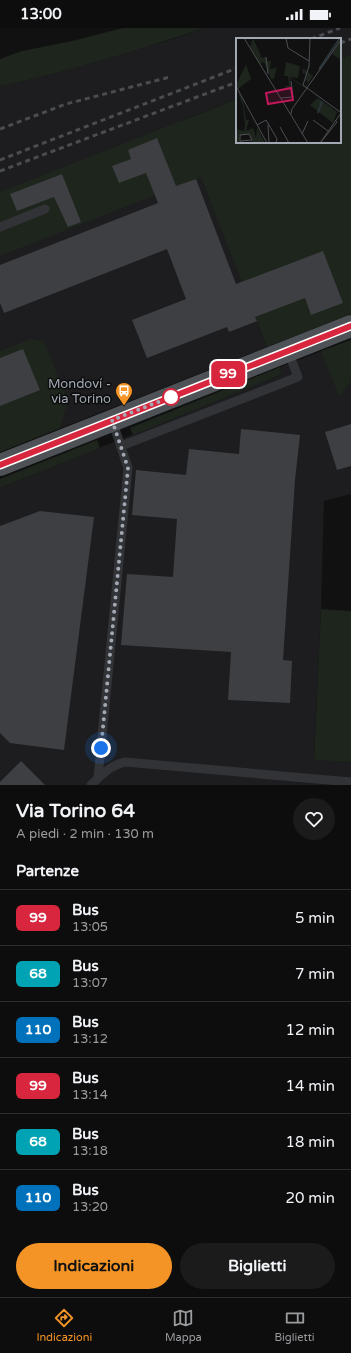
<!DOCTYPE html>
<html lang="it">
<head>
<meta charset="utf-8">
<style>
	body { margin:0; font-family:"Varela Round",sans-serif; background:#1b1b1c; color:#f1f3f6; height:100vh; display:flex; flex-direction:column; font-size:15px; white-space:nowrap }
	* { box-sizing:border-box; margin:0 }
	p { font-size:13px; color:#9a9c9e }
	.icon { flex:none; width:22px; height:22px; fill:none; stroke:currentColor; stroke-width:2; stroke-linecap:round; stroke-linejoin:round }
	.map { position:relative; height:757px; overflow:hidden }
	.panel { display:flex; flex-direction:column; background:#0d0d0e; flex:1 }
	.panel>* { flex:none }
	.badge { padding:0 8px; border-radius:6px; font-size:14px; line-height:26px }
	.you { position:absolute; width:20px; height:20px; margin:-10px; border:3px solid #fff; border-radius:50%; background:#1a73e8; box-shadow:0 0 0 6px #1a73e833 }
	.map>.badge { position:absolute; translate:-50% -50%; box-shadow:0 0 0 2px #fff }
	h2 { padding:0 16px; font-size:15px; line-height:36px }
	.round { display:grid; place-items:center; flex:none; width:42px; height:42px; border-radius:21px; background:#1b1b1c }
	.headline { display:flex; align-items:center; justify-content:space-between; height:68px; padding:0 16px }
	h1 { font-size:19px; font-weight:800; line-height:30px }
	.button { display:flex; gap:8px; margin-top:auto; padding:8px 16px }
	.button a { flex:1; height:46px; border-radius:24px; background:#f49427; color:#111; font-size:16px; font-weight:800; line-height:46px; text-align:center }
	.button a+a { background:#1b1b1c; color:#f1f3f6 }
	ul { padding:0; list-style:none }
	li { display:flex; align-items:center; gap:12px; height:56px; padding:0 16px; border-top:1px solid #2d2d2e }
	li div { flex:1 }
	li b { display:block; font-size:15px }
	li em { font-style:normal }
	li .badge { min-width:44px; font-weight:700; text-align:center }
	.status { display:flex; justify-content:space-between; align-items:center; height:28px; padding:0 20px; background:#0d0d0e; direction:ltr }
	.status svg { height:11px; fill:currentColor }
	.tabs { display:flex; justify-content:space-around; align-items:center; height:56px; border-top:1px solid #2d2d2e; background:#0d0d0e; font-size:11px; color:#9a9c9e }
	.tabs a { display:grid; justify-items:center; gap:2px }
	.tabs .on { color:#f49427 }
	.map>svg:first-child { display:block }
	.built { fill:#1d1d1f }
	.green { fill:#1d251d }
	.building { fill:#3d3f42 }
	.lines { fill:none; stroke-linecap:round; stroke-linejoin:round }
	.service { stroke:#323337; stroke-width:9 }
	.primary { stroke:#4e5156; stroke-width:22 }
	.rail { stroke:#494c50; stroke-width:3; stroke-dasharray:5 4; stroke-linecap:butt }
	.line-casing { stroke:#fff; stroke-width:9 }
	.line { stroke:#d7263d; stroke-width:6 }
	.walk { stroke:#a2a9b3; stroke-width:4; stroke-dasharray:0 7.2 }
	.stop-dot { fill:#fff; stroke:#d7263d; stroke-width:2 }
	.labels { text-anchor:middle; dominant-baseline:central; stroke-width:3; stroke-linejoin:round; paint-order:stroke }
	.poi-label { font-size:13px; fill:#a2a9b3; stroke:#0c0c0d; text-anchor:end }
	.inset-river { fill:none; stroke:#293338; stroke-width:2 }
	.inset-road { fill:none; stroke:#4b4e52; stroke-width:1 }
	.view { fill:#c2185b; fill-opacity:0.15; stroke:#c2185b; stroke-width:2 }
	.inset-edge { fill:none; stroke:#a2a9b3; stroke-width:2 }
</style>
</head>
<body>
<div class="status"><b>13:00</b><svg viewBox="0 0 49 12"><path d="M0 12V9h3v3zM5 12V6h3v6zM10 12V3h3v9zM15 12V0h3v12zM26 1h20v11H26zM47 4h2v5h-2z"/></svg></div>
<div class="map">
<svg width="351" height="757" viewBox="0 0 351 757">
	<rect width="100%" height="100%" fill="#111112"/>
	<g class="built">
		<path d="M204 0H351V26L340 31V11H237V71L180 93 267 319 0 424V58L83 37 167 13Z"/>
		<path d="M351 312V466L324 473 321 581 314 731 351 734V757H0V460L282 346 280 339Z"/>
	</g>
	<g class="green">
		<path d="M123 0H204C137 23 69 43 0 58V31L22 23 72 13Z"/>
		<path d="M351 26V286L267 319 201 149 0 228V164L237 71V114H340V31Z"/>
		<path d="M31 311 42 313 46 318 68 374 60 400 0 424V323Z"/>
		<path d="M351 312V354L339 368 321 323Z"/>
		<path d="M280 339 282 346 133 407 130 400Z"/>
		<path d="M97 412 100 420 0 460V451Z"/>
		<path d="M321 581 351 583V734L314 732Z"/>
	</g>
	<g class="building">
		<path d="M157 110 176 158 196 151 236 256 323 223 343 275 311 287 305 270 255 289 257 293 229 304 227 299 147 330 132 292 186 271 167 221 4 285 0 275V237L158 175 146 145 119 155 112 138 131 131 128 122Z"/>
		<path d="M62 146 81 194 68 199 54 169 17 183 10 166Z"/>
		<path d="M23 321 40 362 0 378V330Z"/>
		<path d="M351 396V438L337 442 325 404Z"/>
		<path d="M241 401 300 407 295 452 283 632 292 633 290 675 228 672 231 624 121 617 127 546 173 549 177 491 132 487 136 442 186 447 189 421 239 426Z"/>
		<path d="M40 483 94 489 64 722 10 715 0 705V498Z"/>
		<path d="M21 733 45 757H0V754Z"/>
	</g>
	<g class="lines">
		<g class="service">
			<path d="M0 199 45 181"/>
			<path d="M121 418 298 349 288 323"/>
			<path d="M98 750 128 440 112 392"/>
			<path d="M91 757C101 747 111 737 125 734L351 754"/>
		</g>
		<path class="primary" d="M0 437 351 298"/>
		<g class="rail">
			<path d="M311 11 340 0"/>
			<path d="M340 15 351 11"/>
			<path d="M0 101 66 76 170 49"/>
			<path d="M0 132 237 40"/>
			<path d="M0 143 237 54"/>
		</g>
	</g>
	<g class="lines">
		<defs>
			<path id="line" d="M0 437 351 298"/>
		</defs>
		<use href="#line" class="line-casing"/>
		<use href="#line" class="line"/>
		<path class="walk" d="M101 720 128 440 112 392 171 369"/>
	</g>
	<defs>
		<symbol id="bus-pin" viewBox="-11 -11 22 30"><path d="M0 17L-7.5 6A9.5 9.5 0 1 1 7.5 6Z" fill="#f49427" stroke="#0c0c0d"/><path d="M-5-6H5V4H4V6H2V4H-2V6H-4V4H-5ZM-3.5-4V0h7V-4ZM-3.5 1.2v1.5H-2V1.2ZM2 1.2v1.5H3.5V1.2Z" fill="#fff"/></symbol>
	</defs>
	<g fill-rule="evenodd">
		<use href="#bus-pin" x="114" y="353" width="20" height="27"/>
	</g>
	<circle class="stop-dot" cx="171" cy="369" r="8"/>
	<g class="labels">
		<g class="poi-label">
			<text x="111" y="356">Mondoví -<tspan x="111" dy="15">via Torino</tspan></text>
		</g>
	</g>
	<g transform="translate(236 10)">
		<rect width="105" height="105" fill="#111112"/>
		<path d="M17 0 26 20 30 19 31 23H35L34 31 41 30 38 41H35L28 24 24 26 14 9ZM105 3V22L96 16ZM50 24 64 28 62 40 54 39 69 49 72 44 69 42 70 36 66 35 67 30 77 38 69 50 61 61 69 50 54 40 55 52H50L49 48H53L52 38H48ZM10 26 15 41 2 51 0 47ZM0 49 7 62 10 82H13L10 93 17 90 20 100 21 89 29 105H16L14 96 3 98 4 103 11 105H0V91L8 93 9 87 7 68ZM82 60 101 74 97 85 74 67Z" fill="#1d251d"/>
		<path class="inset-river" d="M83 31 104 0M82 75 86 63"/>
		<path class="inset-road" d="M8 0 72 105M50 0 52 10 73 23M74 0 73 28 67 47 104 74M30 19 32 36M55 43 57 59M0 48 31 105M45 60 57 59M55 76 56 71 105 2M77 82 92 93M21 87 30 82 41 101 40 105M32 87 33 105M44 89 53 105M13 96 16 102 4 103V97ZM66 96 72 83M85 104 101 84 99 82M84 105 105 75"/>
		<path class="view" d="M55 50 57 62 32 66 30 55Z"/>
		<rect width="105" height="105" class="inset-edge"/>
	</g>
</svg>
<div class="you" style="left:101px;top:720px"></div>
<b class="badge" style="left:228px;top:346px;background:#d7263d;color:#fff">99</b>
</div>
<section class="panel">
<div class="headline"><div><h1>Via Torino 64</h1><p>A piedi · 2 min · 130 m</p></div><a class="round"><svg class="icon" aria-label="heart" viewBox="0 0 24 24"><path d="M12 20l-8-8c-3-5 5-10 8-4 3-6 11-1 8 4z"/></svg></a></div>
<h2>Partenze</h2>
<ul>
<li><span class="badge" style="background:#d7263d;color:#fff">99</span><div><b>Bus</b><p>13:05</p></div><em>5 min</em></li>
<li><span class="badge" style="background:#00a3b4;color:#fff">68</span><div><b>Bus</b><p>13:07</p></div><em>7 min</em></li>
<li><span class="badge" style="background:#0072bc;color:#fff">110</span><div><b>Bus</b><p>13:12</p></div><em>12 min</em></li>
<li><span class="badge" style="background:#d7263d;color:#fff">99</span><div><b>Bus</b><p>13:14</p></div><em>14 min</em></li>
<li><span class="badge" style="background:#00a3b4;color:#fff">68</span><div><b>Bus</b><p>13:18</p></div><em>18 min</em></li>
<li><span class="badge" style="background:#0072bc;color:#fff">110</span><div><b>Bus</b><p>13:20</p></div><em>20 min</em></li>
</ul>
<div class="button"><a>Indicazioni</a><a>Biglietti</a></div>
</section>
<nav class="tabs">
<a class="on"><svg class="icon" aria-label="directions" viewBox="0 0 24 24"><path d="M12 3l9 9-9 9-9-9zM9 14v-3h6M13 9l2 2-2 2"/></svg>Indicazioni</a>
<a><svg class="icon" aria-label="map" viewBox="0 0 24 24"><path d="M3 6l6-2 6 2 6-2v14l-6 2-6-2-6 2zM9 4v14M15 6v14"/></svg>Mappa</a>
<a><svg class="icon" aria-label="tickets" viewBox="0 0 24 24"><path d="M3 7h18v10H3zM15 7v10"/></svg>Biglietti</a>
</nav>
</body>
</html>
